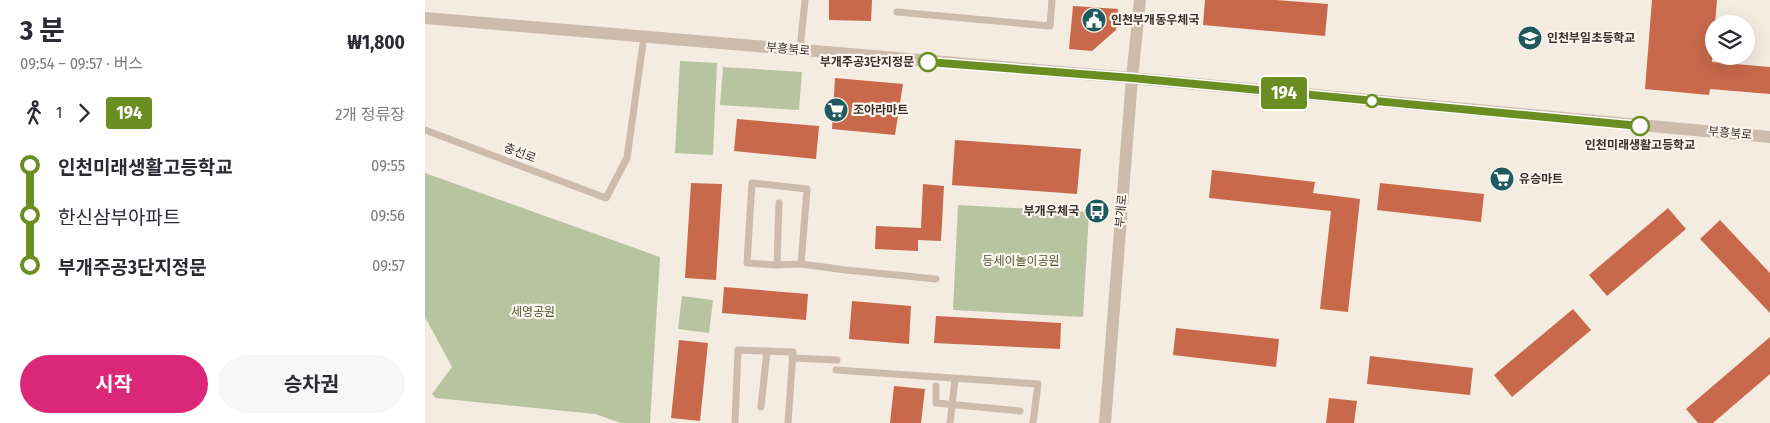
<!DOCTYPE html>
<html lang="ko">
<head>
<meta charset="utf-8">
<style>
	body { margin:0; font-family:"Fira Sans Condensed","Noto Sans KR",sans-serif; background:#f7f7f7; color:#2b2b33; height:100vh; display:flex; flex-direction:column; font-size:19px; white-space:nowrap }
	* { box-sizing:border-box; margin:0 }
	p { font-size:16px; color:#7c7c81 }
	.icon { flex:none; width:28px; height:28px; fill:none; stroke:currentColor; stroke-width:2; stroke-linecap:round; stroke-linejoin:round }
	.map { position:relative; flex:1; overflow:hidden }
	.sheet { display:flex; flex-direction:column; background:#fff; width:425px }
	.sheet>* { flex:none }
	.badge { padding:0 10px; border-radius:4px; font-size:18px; line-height:32px }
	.fabs { position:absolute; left:1280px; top:15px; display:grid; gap:10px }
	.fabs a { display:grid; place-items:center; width:50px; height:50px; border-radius:50%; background:#fff; box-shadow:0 5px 20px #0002; font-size:25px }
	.map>.badge { position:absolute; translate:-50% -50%; box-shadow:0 0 0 2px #fff }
	.legs { display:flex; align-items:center; gap:8px; height:55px; padding:0 20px; font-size:16px }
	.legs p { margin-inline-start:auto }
	.headline { display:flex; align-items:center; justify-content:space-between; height:85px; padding:0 20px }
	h1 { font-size:28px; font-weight:700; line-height:38px }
	.button { display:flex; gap:10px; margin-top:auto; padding:10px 20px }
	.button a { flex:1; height:58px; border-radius:30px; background:#db2777; color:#fff; font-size:20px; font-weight:700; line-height:58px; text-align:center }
	.button a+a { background:#f7f7f7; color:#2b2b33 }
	ul { padding:0 20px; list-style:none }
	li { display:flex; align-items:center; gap:18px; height:50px; font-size:19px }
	li i { display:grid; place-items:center; width:8px; height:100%; margin:0 6px; background:currentColor }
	li i::after { content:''; width:12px; height:12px; margin:-6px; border:4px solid; border-radius:50%; background:#fff }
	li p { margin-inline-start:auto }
	li:first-child i { background:linear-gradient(#0000 50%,currentColor 0) }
	li:last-child i { background:linear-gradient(currentColor 50%,#0000 0) }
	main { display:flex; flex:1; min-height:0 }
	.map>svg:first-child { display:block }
	.green { fill:#b8c4a0 }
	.building { fill:#c8694b }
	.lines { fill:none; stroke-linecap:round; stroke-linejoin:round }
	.service { stroke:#cdbbac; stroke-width:7 }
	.tertiary { stroke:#cdbbac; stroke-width:12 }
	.line-1-casing { stroke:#fff; stroke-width:11 }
	.line-1 { stroke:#6b8e23; stroke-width:8 }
	.stop-1-dot { fill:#fff; stroke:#6b8e23; stroke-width:2.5 }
	.labels { text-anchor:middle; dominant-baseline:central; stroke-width:4.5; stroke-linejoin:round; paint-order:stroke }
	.poi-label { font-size:12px; font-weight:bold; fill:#3b302b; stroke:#fbf5ee; text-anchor:start }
	.street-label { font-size:12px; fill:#3b302b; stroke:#fbf5ee }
	.stop-label { font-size:12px; font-weight:bold; fill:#3b302b; stroke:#fbf5ee; text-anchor:end }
	.park-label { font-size:12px; fill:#4a5a2e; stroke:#fbf5ee }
</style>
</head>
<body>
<main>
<section class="sheet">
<div class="headline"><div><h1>3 분</h1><p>09:54 – 09:57 · 버스</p></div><b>₩1,800</b></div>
<div class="legs"><svg class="icon" aria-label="walk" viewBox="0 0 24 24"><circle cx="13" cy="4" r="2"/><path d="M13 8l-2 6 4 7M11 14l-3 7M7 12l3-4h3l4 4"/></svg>1<svg class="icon" aria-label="forward" viewBox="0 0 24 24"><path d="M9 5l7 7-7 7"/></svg><b class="badge" style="background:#6b8e23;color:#fff">194</b><p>2개 정류장</p></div>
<ul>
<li><i style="color:#6b8e23"></i><b>인천미래생활고등학교</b><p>09:55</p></li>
<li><i style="color:#6b8e23"></i><span>한신삼부아파트</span><p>09:56</p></li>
<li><i style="color:#6b8e23"></i><b>부개주공3단지정문</b><p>09:57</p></li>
</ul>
<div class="button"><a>시작</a><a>승차권</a></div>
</section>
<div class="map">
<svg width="1345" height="423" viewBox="0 0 1345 423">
	<rect width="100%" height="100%" fill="#f4ebe1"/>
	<g class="green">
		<path d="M255 61 292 63 288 155 250 153Z"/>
		<path d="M298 67 377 72 374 110 295 105Z"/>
		<path d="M0 173 235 257 225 423H196L170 414 11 398 7 394 27 367 0 317Z"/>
		<path d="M533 205 664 212 658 317 528 310Z"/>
		<path d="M257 296 288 300 284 333 253 329Z"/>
	</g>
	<g class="building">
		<path d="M404 0H447L446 21 404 20Z"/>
		<path d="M780 0H851L903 4 900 36 778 25Z"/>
		<path d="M1227 0H1292L1290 24H1289L1287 62 1345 67V94L1285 89 1284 95 1220 89Z"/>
		<path d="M648 6 693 9 691 30 667 51 644 49Z"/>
		<path d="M410 78 478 84 470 135 407 129Z"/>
		<path d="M312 119 394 126 391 159 309 151Z"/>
		<path d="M530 140 656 149 652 194 527 185Z"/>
		<path d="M787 170 890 182 888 193 935 199 923 312 895 309 906 211 784 198Z"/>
		<path d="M266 183 297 184 291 280 260 278Z"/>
		<path d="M955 183 1059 194 1056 222 952 210Z"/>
		<path d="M498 184 519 186 516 241 493 240V251L450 249 451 226 496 228Z"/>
		<path d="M1243 208 1261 229 1182 296 1164 275Z"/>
		<path d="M1295 220 1345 273V313L1275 239Z"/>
		<path d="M299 287 383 294 381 320 297 313Z"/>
		<path d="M427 301 486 306 484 344 424 339Z"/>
		<path d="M1148 309 1166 330 1087 397 1069 375Z"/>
		<path d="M511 316 636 323 635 349 509 343Z"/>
		<path d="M751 328 854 339 851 367 748 355Z"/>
		<path d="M1345 337V374L1288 423H1273L1261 409Z"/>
		<path d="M254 340 283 343 275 421 246 418Z"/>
		<path d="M945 356 1048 368 1045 395 942 384Z"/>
		<path d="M469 386 500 389 496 423H465Z"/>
		<path d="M904 398 932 401 929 423H901Z"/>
	</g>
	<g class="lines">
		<g class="service">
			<path d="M472 12 625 26 627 0"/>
			<path d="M375 50 380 0"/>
			<path d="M0 130 181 198 202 158 219 36"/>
			<path d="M327 183 382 189 376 264 352 265 322 263Z"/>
			<path d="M376 264 421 270 511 279"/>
			<path d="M352 265 354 203"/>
			<path d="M367 358 412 360"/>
			<path d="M411 370 613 384 608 423"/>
			<path d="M511 386V403L595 411"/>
			<path d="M336 407 342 351"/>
			<path d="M310 423 313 350 368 352 363 423"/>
			<path d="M525 423 530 379"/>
		</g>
		<g class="tertiary">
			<path d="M0 18 707 78 1345 137"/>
			<path d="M680 423 707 78 715 0"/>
		</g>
	</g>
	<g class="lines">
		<defs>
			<path id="line-1" d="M503 62 707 78 1215 126"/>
		</defs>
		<use href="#line-1" class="line-1-casing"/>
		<use href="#line-1" class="line-1"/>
	</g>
	<defs>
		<symbol id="civic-disc" viewBox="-11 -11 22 22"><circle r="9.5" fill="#1f5a5e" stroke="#fbf5ee"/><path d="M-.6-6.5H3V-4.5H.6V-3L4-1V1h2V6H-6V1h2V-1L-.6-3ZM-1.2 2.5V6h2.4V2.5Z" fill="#fff"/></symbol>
		<symbol id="school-disc" viewBox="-11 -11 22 22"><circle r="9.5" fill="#1f5a5e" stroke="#fbf5ee"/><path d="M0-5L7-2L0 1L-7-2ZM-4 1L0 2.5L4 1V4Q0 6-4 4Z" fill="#fff"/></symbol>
		<symbol id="supermarket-disc" viewBox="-11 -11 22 22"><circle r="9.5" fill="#1f5a5e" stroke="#fbf5ee"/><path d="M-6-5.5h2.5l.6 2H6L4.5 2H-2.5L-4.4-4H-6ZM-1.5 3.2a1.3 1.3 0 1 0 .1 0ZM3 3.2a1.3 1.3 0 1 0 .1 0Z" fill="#fff"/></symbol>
		<symbol id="bus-disc" viewBox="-11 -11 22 22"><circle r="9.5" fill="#1f5a5e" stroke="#fbf5ee"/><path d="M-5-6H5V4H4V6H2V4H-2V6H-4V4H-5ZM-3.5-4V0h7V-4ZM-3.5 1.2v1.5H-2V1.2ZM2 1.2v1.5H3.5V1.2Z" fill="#fff"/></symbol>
	</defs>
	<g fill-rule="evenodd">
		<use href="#civic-disc" x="655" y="6" width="28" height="28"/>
		<use href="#school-disc" x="1091" y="24" width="28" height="28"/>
		<use href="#supermarket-disc" x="397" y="96" width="28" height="28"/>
		<use href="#supermarket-disc" x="1063" y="165" width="28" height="28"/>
		<use href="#bus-disc" x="658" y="197" width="28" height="28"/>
	</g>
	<g class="stop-1-dot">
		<circle cx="503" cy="62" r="9"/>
		<circle cx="947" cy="101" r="6"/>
		<circle cx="1215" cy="126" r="9"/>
	</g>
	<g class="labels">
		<g class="poi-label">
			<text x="686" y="20">인천부개동우체국</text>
			<text x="1122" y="38">인천부일초등학교</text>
			<text x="428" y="110">조아라마트</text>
			<text x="1094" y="179">유승마트</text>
			<text x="654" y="211" text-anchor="end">부개우체국</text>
		</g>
		<g class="street-label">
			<text transform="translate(363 49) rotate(5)">부흥북로</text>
			<text transform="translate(1305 133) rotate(5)">부흥북로</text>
			<text transform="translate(95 153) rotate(21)">충선로</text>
			<text transform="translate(696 211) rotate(-85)">부개로</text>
		</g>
		<g class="stop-label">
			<text x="489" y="62">부개주공3단지정문</text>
			<text x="1215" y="145" text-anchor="middle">인천미래생활고등학교</text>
		</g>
		<g class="park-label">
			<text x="596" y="261">등세이놀이공원</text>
			<text x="108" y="312">세영공원</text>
		</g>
	</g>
</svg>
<div class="fabs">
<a><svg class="icon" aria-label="layers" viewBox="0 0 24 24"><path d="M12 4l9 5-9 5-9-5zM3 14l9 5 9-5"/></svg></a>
</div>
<b class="badge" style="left:859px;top:93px;background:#6b8e23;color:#fff">194</b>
</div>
</main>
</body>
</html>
